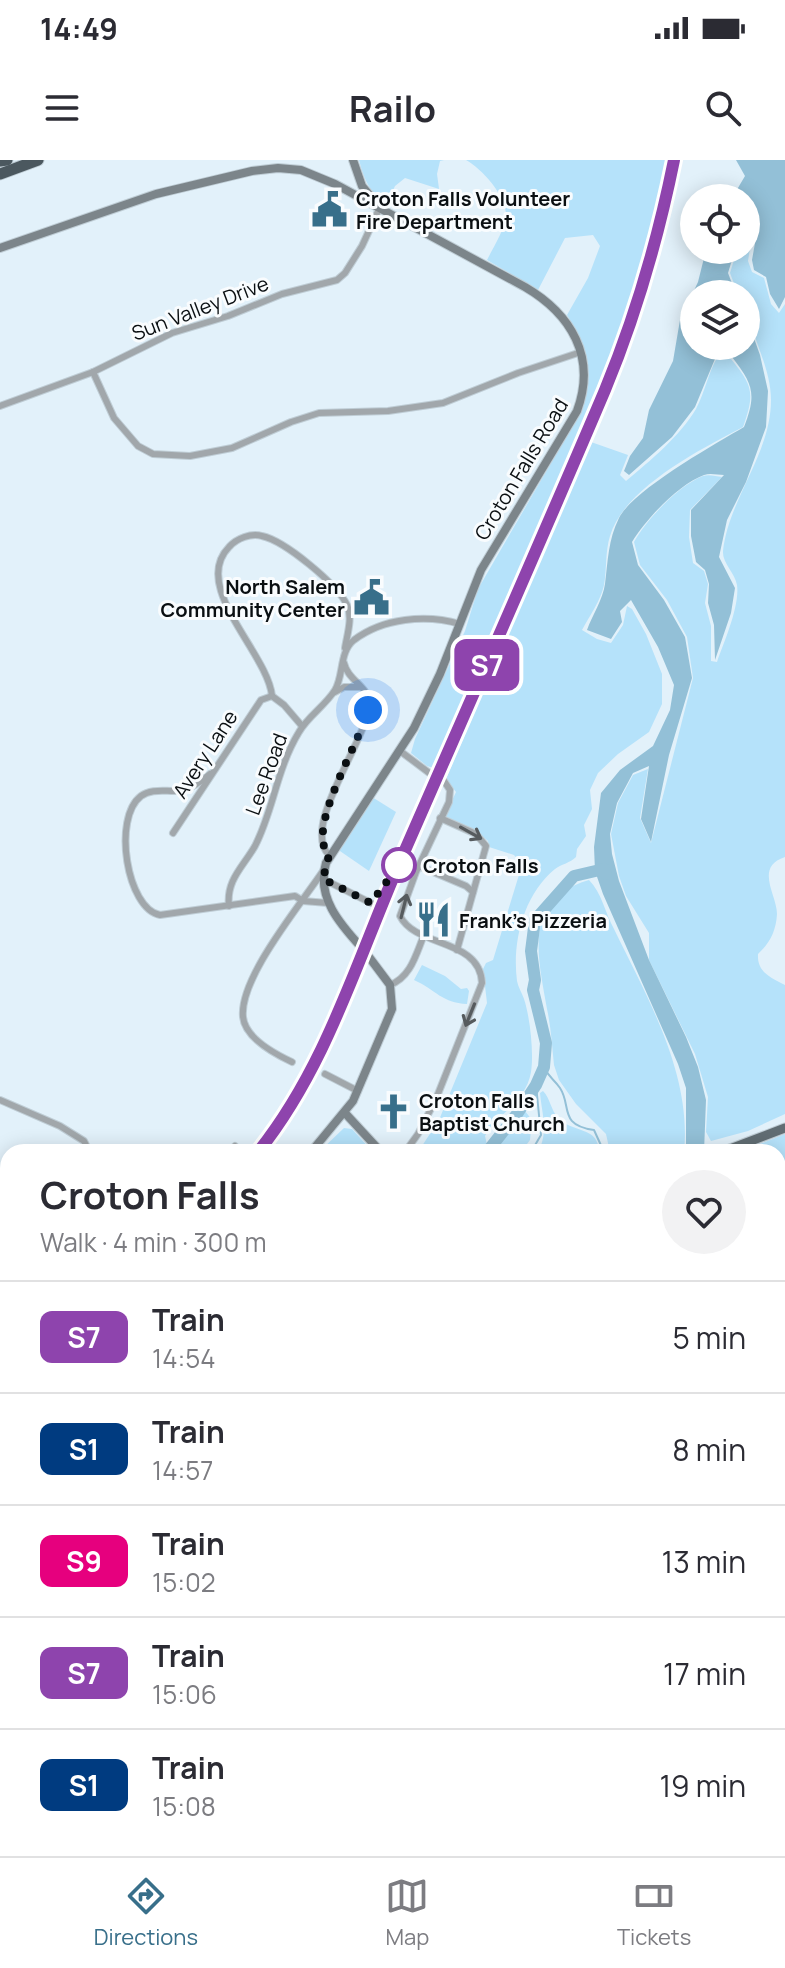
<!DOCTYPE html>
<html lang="en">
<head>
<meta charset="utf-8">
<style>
	body { margin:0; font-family:Manrope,sans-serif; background:#f2f2f3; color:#2b2b33; height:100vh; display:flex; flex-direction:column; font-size:30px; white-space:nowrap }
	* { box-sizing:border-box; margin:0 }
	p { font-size:26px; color:#7c7c81 }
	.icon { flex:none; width:44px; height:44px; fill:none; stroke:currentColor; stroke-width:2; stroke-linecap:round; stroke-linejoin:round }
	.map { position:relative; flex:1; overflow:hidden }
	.panel { position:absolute; left:0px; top:984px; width:786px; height:712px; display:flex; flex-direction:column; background:#fff; border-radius:24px 24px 0 0; box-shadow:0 4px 20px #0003 }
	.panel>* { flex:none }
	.badge { padding:0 16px; border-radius:12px; font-size:28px; line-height:52px }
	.tools { position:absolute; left:680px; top:24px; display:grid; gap:16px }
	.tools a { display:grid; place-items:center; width:80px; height:80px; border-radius:50%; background:#fff; box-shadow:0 4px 20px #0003; font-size:40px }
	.you { position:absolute; width:40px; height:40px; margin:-20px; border:6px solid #fff; border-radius:50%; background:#1a73e8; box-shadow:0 0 0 12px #1a73e833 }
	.map>.badge { position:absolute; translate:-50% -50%; box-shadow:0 0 0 4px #fff }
	.round { display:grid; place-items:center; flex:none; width:84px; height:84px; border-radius:42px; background:#f2f2f3 }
	.head { display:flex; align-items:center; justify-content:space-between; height:136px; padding:0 40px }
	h1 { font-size:38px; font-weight:700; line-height:60px }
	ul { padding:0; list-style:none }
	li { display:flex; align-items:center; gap:24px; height:112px; padding:0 40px; border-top:2px solid #e1e1e2 }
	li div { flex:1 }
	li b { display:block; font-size:30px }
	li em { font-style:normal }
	li .badge { min-width:88px; font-weight:700; text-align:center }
	.status { display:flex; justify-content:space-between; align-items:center; height:56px; padding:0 40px; background:#fff; direction:ltr }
	.status svg { height:22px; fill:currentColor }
	header { display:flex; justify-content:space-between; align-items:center; height:104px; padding:0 40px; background:#fff; font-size:36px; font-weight:700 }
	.tabs { display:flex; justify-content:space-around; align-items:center; height:112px; border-top:2px solid #e1e1e2; background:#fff; font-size:22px; color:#7c7c81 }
	.tabs a { display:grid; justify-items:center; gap:4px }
	.tabs .selected { color:#386f8a }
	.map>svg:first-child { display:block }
	.green { fill:#b5e2fa }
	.water { fill:#93c0d7 }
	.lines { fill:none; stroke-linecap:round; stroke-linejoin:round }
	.stream { stroke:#93c0d7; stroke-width:2 }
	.river { stroke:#93c0d7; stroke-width:12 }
	.street-casing { stroke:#bfcdd5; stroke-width:8 }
	.secondary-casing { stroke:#bfcdd5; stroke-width:10 }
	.primary-casing { stroke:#bfcdd5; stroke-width:11 }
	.highway-casing { stroke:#bfcdd5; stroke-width:13 }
	.street { stroke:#a1a7ab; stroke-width:6 }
	.secondary { stroke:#7c858a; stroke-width:8 }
	.primary { stroke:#616d73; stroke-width:9 }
	.highway { stroke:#4b585f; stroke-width:11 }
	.rail { stroke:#768086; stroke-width:2; stroke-dasharray:16 8; stroke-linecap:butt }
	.oneway { stroke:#565b5e }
	.line-casing { stroke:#fff; stroke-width:18 }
	.line { stroke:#8e44ad; stroke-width:12 }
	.walk { stroke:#0a0f12; stroke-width:8; stroke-dasharray:0 14.4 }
	.stop-dot { fill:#fff; stroke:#8e44ad; stroke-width:4 }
	.labels { text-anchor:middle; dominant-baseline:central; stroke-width:6; stroke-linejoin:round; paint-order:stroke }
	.poi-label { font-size:20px; font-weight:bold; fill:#0a0f12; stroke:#f9fcfe; text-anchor:start }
	.street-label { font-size:20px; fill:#0a0f12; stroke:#f9fcfe }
	.stop-label { font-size:20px; font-weight:bold; fill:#0a0f12; stroke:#f9fcfe; text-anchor:start }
</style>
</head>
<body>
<div class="status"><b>14:49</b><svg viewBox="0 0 49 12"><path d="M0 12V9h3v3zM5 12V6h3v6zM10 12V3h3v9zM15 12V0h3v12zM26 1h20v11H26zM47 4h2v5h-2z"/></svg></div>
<header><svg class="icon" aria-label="menu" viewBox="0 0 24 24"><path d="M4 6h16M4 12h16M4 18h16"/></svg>Railo<svg class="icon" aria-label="search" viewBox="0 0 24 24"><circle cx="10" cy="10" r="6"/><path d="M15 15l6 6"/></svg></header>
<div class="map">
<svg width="785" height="1696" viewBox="0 0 785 1696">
	<rect width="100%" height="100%" fill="#e2f1fa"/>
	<g class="green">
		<path d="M359 0H444L440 1 437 14 439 29 405 18 395 26 388 41C369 35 364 18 359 0Z"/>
		<path d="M466 0H667L653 72 626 167 609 215 524 410 512 430 437 609 427 606 411 593 415 579 465 471 478 429 583 248C592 207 588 192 567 155L588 118 600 86 593 75 565 78 538 130 487 100C492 90 505 68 506 58 508 37 482 9 466 0Z"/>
		<path d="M746 73 752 76 748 101 752 112 764 118 771 144 779 153 785 144V697C754 707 777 735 777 754 776 771 770 783 758 794 757 812 770 817 785 825V954L748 971 711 981 706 972 708 937 695 894 649 800V773L626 736 619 716 611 674 618 643 633 615 648 609 640 658 651 683 693 518 687 477 667 440 640 405 634 382C646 360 679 325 703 316 708 314 716 316 722 317L690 350 689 377 693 403 704 411 708 424 705 443 711 466V501L717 502C724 482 740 446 737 425 735 413 722 403 723 391 729 338 771 294 771 240 771 203 746 170 746 134H738L730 113 737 90H746Z"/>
		<path d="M718 196 731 199C753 226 755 233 743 267 701 289 624 328 610 376 605 392 607 409 604 425 601 440 589 457 582 470L597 479 611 483 623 465 627 446 632 449 646 474 662 514V544L649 572 618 594 598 613 590 630 592 649 584 665 586 676 577 689 576 697C570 703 562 704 555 709 523 735 512 783 517 821 518 827 522 833 524 839 530 857 534 893 531 912 526 942 499 952 485 976L487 985 483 992H418L439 960 487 843 483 809 486 803 493 800 522 705 514 695 489 687 488 681 475 670 445 656 456 632 446 619 591 282 628 295 620 315 626 321C650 301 680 276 696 249 705 232 708 213 718 196Z"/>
		<path d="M372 637 396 652 369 711 337 689Z"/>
		<path d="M589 720C602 733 605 753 614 769 647 837 692 914 684 992H610L606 974 576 944 559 920 554 905C552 886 551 867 547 849 538 797 522 739 589 720Z"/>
		<path d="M422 805 445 816 461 829 467 828 469 831 467 844C442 843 436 830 414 820Z"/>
		<path d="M543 931C550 938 551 950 558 958 572 973 599 966 599 992H538C549 972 542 955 540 933Z"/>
		<path d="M525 951 532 960 530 980 521 992H492L511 971Z"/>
		<path d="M344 968 352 969 373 992H319Z"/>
		<path d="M785 974V1375L778 1384V992H740Z"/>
		<path d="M8 1233V1349L0 1350V1234Z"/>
		<path d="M785 1392V1696H524V1688H778V1406Z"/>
		<path d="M191 1688H304L306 1696H194Z"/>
	</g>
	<g class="water">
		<path d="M736 0H785V137L779 149 770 134 766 117 754 110 752 100 757 72 749 66 746 67V38H732L745 16Z"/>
		<path d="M706 90H735L728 113 736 134H694V186H746V156L760 195 768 231 766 267 746 322 727 360 719 397 735 428 731 453 715 500 714 465 708 443 709 424 705 410 696 402 691 376V350L724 315C718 315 710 313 704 315 679 324 646 359 632 382L638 405 664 440 685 477 692 518 669 595 651 682 641 659 649 606 633 613 617 643 610 674 612 694 619 721 649 800 686 877 698 907 706 940 704 992H686V928L678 904 603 734 595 711 594 687 601 633 620 610 653 586 670 550 674 525 658 487 631 440 620 451 622 462 611 479 587 470C592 456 603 439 605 424 608 401 608 380 619 358 633 330 715 284 744 267 757 234 753 224 732 197L717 194 695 247 672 277 629 315 624 311 630 296 643 278 649 250 673 201 680 160 698 122Z"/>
		<path d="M0 1666 8 1669V1688H59L78 1696H0Z"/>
	</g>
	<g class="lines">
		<g class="stream">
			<path d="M544 907C549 918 554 919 560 928 572 946 558 965 594 970L604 992"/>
			<path d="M531 992 541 975 536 925"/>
		</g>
		<g class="river">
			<path d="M487 992 517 954 536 925 544 907 546 883 533 830 535 820 531 791 535 760 574 716 604 709 606 714"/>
			<path d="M0 1198H8"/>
		</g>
		<defs>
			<g id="street">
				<path d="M93 212 114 258 138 286 153 294 190 296 232 288 291 262 319 253 388 251 443 243 518 213 581 192"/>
				<path d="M0 246 93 212 172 173 228 156 282 134 337 120 345 113 362 86 379 49"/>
				<path d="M335 532 344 527H359"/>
				<path d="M272 536C268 493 190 427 229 387 237 378 251 373 262 376 285 381 337 424 347 445 353 458 347 475 345 488"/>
				<path d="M400 591 436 618"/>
				<path d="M210 614C202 621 194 627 183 630 170 633 153 627 141 636 112 658 127 749 160 755L295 736 303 741 328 743"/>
				<path d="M440 658 476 674 486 686 457 790"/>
				<path d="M173 673 261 540 272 536 284 545 302 566"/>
				<path d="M329 695C300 666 368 580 369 544 369 526 348 521 344 503"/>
				<path d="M419 706 466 726 473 732"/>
				<path d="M323 719 371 743"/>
				<path d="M229 746C226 720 243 707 255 686 274 649 276 610 299 572 308 556 325 546 335 530 344 515 339 492 354 480 383 458 426 454 460 464"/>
				<path d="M390 825C411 817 416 794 424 775"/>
				<path d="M292 902C275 894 245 878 243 857 239 818 301 744 323 711"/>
				<path d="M325 914 358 931"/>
				<path d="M0 940 60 966 84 981 86 985 83 992"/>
				<path d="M230 992 235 986"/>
				<path d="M405 992 418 974 436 939 482 823C480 778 416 788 400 756L416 712 449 642 450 630 444 621"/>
				<path d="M0 1034 8 1032"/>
				<path d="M0 1105H8"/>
				<path d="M778 1390 785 1380"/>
				<path d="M0 1493 8 1496"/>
				<path d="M47 1688 48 1696"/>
			</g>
			<g id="secondary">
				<path d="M353 0 362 26 378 45"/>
				<path d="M0 88 156 34 252 11 278 8 301 10 335 24 525 127C571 154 597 197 577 251L481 410 440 514 414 568 326 703C316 737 340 764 361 787"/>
				<path d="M345 953 381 992"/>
				<path d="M311 992 353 941 392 849 390 825 369 797"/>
				<path d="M0 1225 8 1223"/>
				<path d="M520 1696V1688"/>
			</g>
			<g id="primary">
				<path d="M722 992 785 968"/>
				<path d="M0 1180H8"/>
			</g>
			<g id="highway">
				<path d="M0 1 7 0"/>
				<path d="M0 14 38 0"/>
			</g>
		</defs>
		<use href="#street" class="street-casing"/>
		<use href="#secondary" class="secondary-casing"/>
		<use href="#primary" class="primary-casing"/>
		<use href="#highway" class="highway-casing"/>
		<use href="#street" class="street"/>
		<use href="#secondary" class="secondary"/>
		<use href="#primary" class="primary"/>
		<use href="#highway" class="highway"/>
		<g class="rail">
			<path d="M258 992 298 936 335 861 400 703 605 230 644 123 674 0"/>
			<path d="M0 1168 8 1165"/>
		</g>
	</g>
	<defs><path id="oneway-shaft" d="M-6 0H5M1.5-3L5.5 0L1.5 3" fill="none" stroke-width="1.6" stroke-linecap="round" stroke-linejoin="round" transform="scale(2)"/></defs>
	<g class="oneway">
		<use href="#oneway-shaft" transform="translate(471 673) rotate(29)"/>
		<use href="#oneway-shaft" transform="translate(404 746) rotate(-76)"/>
		<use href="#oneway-shaft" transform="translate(470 855) rotate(112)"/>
	</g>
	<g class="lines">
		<defs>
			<path id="line" d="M258 992C326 907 356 803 399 704 468 546 538 388 605 230 636 155 658 79 674 0"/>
		</defs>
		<use href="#line" class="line-casing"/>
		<use href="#line" class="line"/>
		<path class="walk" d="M368 550C361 581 304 670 329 695L323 719 371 743 399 705"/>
	</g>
	<defs>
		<symbol id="civic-bare" viewBox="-9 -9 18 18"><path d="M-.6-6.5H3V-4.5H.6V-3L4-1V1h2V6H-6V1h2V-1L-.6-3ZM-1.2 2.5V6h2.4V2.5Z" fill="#386f8a" stroke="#f9fcfe" stroke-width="2.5" paint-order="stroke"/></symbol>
		<symbol id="restaurant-bare" viewBox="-9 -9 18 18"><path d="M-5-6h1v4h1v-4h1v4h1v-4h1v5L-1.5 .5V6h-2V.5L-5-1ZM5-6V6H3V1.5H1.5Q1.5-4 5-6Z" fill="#386f8a" stroke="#f9fcfe" stroke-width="2.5" paint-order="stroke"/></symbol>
		<symbol id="church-bare" viewBox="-9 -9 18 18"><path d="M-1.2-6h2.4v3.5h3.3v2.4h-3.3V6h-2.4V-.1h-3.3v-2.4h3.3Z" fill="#386f8a" stroke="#f9fcfe" stroke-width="2.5" paint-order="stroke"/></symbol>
	</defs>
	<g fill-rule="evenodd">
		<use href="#civic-bare" x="304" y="24" width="51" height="51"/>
		<use href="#civic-bare" x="346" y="412" width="51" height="51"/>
		<use href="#restaurant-bare" x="408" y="734" width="51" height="51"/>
		<use href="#church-bare" x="368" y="926" width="51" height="51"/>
	</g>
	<circle class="stop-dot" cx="399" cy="705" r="16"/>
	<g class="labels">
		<g class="poi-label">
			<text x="356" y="38">Croton Falls Volunteer<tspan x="356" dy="23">Fire Department</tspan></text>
			<text x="345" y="426" text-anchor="end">North Salem<tspan x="345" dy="23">Community Center</tspan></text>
			<text x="459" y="760">Frank's Pizzeria</text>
			<text x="419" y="940">Croton Falls<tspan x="419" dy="23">Baptist Church</tspan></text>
		</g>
		<g class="street-label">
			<text transform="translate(200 148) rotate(-21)">Sun Valley Drive</text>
			<text transform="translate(521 309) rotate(-59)">Croton Falls Road</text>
			<text transform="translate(205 594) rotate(-57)">Avery Lane</text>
			<text transform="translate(266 614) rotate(-70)">Lee Road</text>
		</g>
		<g class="stop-label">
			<text x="423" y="705">Croton Falls</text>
		</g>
	</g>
</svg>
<div class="tools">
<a><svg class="icon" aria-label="locate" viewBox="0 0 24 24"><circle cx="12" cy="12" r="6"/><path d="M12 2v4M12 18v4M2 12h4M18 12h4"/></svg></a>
<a><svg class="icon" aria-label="layers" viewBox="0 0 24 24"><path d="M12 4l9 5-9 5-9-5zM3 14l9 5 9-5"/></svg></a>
</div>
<div class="you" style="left:368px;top:550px"></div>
<b class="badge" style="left:487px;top:505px;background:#8e44ad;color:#fff">S7</b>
<section class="panel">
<div class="head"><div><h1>Croton Falls</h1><p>Walk · 4 min · 300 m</p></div><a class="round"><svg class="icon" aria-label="heart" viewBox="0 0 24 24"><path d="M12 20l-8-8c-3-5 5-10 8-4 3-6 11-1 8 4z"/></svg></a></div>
<ul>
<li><span class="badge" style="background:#8e44ad;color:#fff">S7</span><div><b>Train</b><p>14:54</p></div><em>5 min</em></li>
<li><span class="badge" style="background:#003b80;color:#fff">S1</span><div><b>Train</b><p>14:57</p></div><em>8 min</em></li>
<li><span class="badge" style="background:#e6007e;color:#fff">S9</span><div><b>Train</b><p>15:02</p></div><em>13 min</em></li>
<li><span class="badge" style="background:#8e44ad;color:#fff">S7</span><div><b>Train</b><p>15:06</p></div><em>17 min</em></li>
<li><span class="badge" style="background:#003b80;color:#fff">S1</span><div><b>Train</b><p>15:08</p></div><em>19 min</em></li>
</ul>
</section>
</div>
<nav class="tabs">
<a class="selected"><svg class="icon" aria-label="directions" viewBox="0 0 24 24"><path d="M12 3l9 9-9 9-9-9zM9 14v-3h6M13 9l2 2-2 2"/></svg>Directions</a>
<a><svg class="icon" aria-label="map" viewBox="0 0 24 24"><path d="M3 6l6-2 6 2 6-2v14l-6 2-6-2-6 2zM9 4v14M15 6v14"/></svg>Map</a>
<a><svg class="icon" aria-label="tickets" viewBox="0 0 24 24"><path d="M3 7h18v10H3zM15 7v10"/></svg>Tickets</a>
</nav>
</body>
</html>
